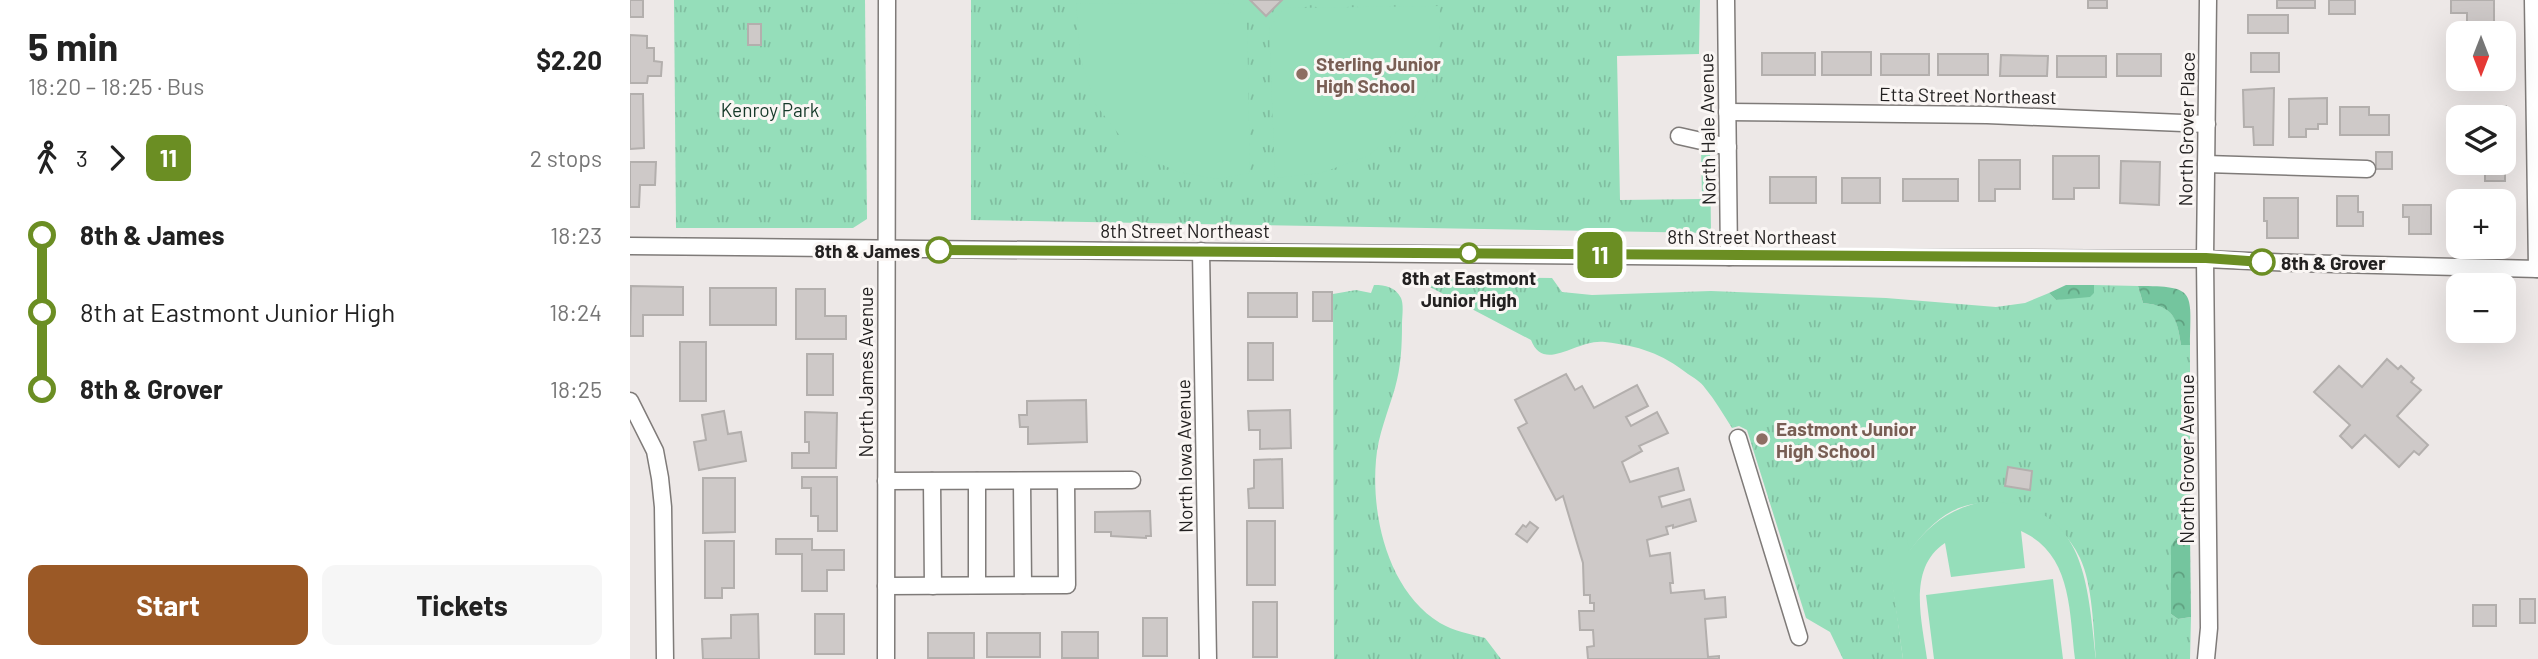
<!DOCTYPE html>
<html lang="en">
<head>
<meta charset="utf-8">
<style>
	body { margin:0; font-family:Barlow,sans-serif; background:#f6f6f6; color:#222; height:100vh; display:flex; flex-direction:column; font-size:26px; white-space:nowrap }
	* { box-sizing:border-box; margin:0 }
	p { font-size:23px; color:#767676 }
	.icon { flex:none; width:38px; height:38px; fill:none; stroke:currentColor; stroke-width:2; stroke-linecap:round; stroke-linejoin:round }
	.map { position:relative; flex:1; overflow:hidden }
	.side { display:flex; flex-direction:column; background:#fff; width:630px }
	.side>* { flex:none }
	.badge { padding:0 14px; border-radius:10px; font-size:24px; line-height:46px }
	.needle { width:46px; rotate:180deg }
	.tools { position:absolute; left:1816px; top:21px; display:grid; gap:14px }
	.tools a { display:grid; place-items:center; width:70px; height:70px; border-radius:14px; background:#fff; box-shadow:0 7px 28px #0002; font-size:35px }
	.map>.badge { position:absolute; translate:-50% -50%; box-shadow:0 0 0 4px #fff }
	.legs { display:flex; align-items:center; gap:10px; height:77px; padding:0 28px; font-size:23px }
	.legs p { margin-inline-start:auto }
	.summary { display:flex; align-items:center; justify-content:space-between; height:119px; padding:0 28px }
	h1 { font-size:38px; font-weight:700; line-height:52px }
	.action { display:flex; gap:14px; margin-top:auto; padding:14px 28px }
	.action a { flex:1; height:80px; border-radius:14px; background:#9b5926; color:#fff; font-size:28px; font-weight:700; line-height:80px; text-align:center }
	.action a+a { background:#f6f6f6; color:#222 }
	ul { padding:0 28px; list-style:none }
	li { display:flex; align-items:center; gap:24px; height:77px; font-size:26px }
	li i { display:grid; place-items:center; width:10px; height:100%; margin:0 9px; background:currentColor }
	li i::after { content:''; width:18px; height:18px; margin:-9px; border:5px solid; border-radius:50%; background:#fff }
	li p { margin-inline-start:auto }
	li:first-child i { background:linear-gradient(#0000 50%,currentColor 0) }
	li:last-child i { background:linear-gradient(currentColor 50%,#0000 0) }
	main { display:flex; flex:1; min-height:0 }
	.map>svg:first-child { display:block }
	.grass { fill:url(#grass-tufts) }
	.forest { fill:url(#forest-crowns) }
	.pitch { fill:#95deba }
	.building { fill:#cec9c8; stroke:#b3afad; stroke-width:2 }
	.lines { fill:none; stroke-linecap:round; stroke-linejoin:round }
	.minor-casing { stroke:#7f7b79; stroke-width:19 }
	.minor { stroke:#fff; stroke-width:16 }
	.line-1-casing { stroke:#fff; stroke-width:16 }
	.line-1 { stroke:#6b8e23; stroke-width:10 }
	.education-dot { fill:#8d6e63; stroke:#faf6f4; stroke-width:2.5 }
	.stop-1-dot { fill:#fff; stroke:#6b8e23; stroke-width:3.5 }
	.labels { text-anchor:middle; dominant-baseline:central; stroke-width:6; stroke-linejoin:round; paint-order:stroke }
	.education-label { font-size:19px; font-weight:bold; fill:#785e54; stroke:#faf6f4; text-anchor:start }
	.street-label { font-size:19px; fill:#232121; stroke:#faf6f4 }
	.park-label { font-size:19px; fill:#153929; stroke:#faf6f4 }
	.stop-label { font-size:19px; font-weight:bold; fill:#232121; stroke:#faf6f4; text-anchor:end }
</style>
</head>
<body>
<main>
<section class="side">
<div class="summary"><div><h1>5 min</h1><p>18:20 – 18:25 · Bus</p></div><b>$2.20</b></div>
<div class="legs"><svg class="icon" aria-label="walk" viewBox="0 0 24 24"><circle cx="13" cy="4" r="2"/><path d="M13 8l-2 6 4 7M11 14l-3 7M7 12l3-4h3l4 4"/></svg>3<svg class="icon" aria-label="forward" viewBox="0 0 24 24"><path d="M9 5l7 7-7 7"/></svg><b class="badge" style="background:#6b8e23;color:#fff">11</b><p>2 stops</p></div>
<ul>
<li><i style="color:#6b8e23"></i><b>8th &amp; James</b><p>18:23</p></li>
<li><i style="color:#6b8e23"></i><span>8th at Eastmont Junior High</span><p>18:24</p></li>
<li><i style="color:#6b8e23"></i><b>8th &amp; Grover</b><p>18:25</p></li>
</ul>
<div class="action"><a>Start</a><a>Tickets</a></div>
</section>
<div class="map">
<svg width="1908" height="659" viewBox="0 0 1908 659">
	<defs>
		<pattern id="grass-tufts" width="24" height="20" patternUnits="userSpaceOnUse" patternTransform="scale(1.75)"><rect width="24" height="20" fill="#95deba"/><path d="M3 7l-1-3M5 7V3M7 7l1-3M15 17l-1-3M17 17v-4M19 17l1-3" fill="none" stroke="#80bea0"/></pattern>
		<pattern id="forest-crowns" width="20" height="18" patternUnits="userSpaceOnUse" patternTransform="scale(1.75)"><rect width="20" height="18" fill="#74c59e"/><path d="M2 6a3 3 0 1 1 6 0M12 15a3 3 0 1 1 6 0" fill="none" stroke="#5fa080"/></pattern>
	</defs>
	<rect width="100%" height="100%" fill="#ede8e7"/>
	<g class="grass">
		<path d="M44 0H235L237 219 223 228H46Z"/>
		<path d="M341 0H1070L1069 54 987 56 990 200 1072 199 1071 147H1080L1081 233 341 220Z"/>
		<path d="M806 277 922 278 932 292 962 295 1081 291 1256 298 1366 307 1395 303 1419 293 1426 300 1464 293V285L1508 286 1513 303C1544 306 1547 317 1551 345H1560V533L1546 538 1541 547V614L1548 619 1561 617 1560 659H1466C1463 628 1463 586 1450 558 1437 531 1417 516 1390 508 1338 494 1310 510 1279 552L1257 540 1273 659H1213L1200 632 1176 618 1117 430 1109 426 1102 428C1093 414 1085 400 1075 388 1071 382 1064 378 1058 374 1031 353 1009 346 975 342 947 338 914 374 901 340L800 287 798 280Z"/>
		<path d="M744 285C756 285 765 287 771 298 774 305 772 317 772 324 772 346 771 367 765 388 758 412 748 435 746 460 741 516 758 591 810 623 824 631 839 634 855 638L871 659H704L703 294 726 290 741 293Z"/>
	</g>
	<g class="forest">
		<path d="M1436 285H1464V293L1460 297 1426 300 1419 293Z"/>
		<path d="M1508 286C1566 286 1561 291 1560 345H1551C1547 318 1544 306 1513 303Z"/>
		<path d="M1560 533 1561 617 1548 619 1541 614V546L1546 538Z"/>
	</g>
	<g class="pitch">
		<path d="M446 3 603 4 617 20 620 173 587 179 548 172 501 150 466 105 450 58Z"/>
		<path d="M810 6 809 64 788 114 738 156 691 173 645 178 639 28 654 8Z"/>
		<path d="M1352 502C1456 499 1457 581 1466 659H1445C1439 610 1442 554 1391 531L1395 568 1321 577 1315 543C1277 568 1292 621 1297 659H1273L1256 540 1277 538 1279 551C1299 525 1319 509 1352 502Z"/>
		<path d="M1423 579 1433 659H1304L1296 595Z"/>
	</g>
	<g class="building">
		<rect x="0" y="0" width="13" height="17"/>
		<path d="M620 0H652L636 16Z"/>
		<rect x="1458" y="0" width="19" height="8"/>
		<rect x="1647" y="0" width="38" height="8"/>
		<rect x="1699" y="0" width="26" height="14"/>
		<path d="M1821 0H1864V33H1837V13H1821Z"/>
		<rect x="1618" y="15" width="40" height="18"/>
		<rect x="118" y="24" width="13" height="21"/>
		<path d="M0 35 17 36V48H24V61L32 62 31 76H18L17 83H0Z"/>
		<rect x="1192" y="52" width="49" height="23"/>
		<rect x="1132" y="53" width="53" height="22"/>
		<rect x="1621" y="53" width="28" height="19"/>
		<rect x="1251" y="54" width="48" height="21"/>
		<rect x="1308" y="54" width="50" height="21"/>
		<rect x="1487" y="54" width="44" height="22"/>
		<path d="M1371 55 1418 56 1417 76H1370Z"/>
		<rect x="1427" y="56" width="49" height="21"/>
		<path d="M1824 69H1829V79H1850V88H1824Z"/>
		<path d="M1644 88 1643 145H1624L1623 127H1614L1613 90Z"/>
		<path d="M0 94H13L14 148 0 149Z"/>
		<path d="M1697 98V124H1688V129H1676V137H1659V99Z"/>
		<path d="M1857 106H1876V133H1874V117H1857Z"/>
		<path d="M1710 107H1739V115H1759V135H1710Z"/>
		<rect x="1746" y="152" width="16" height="17"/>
		<path d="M1423 156H1469V188H1444V199H1423Z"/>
		<path d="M1875 158V181H1855V163H1874Z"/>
		<path d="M1349 160H1390V189H1365V201H1349Z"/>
		<path d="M1491 161 1530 162 1529 205 1490 203Z"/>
		<path d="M0 162H26L25 185H10L9 207H0Z"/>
		<rect x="1140" y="177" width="46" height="26"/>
		<rect x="1212" y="178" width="38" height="25"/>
		<rect x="1273" y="179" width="55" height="22"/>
		<path d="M1854 195H1878V230H1874V201H1854Z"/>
		<path d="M1707 196H1728V212H1733V226H1707Z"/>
		<path d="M1634 198H1668V238H1637V221H1634Z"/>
		<path d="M1773 205H1801V234H1779V217H1773Z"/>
		<path d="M1 286 53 287V315H13V336H0Z"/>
		<rect x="80" y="288" width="66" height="37"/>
		<path d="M166 289H195V316H216V339H166Z"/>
		<rect x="683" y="292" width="19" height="29"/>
		<rect x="618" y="293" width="49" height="24"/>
		<rect x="50" y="342" width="26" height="59"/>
		<rect x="618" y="343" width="25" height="37"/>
		<rect x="177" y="354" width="26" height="41"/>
		<path d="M1757 359 1768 369 1771 366 1784 378 1781 382 1791 390 1767 416 1798 445 1789 455 1784 451 1769 467 1735 435 1722 448 1710 436 1720 425 1684 392 1709 366 1732 387Z"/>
		<path d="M936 374 945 390 952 386 964 408 1007 385 1018 406 996 417 1001 426 1027 412 1038 433 1009 446 1012 451 992 462 1000 482 1048 468 1054 490 1029 497 1032 507 1060 499 1066 521 1043 528V525L1036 527 1038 534 1017 540 1020 556 1040 553 1043 583H1040L1041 593 1074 590 1075 599 1095 597 1096 617 1075 619 1078 657 1089 656V659H958L957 647 964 646 963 630H950L949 611H964V603H960V595H954L953 563 933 496 926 500 888 428 897 423 885 400Z"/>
		<path d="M456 400 457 442 398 444V427H390L389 415H397V401Z"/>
		<path d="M660 410 661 448 630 449V430H619L618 411Z"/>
		<path d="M94 411 98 434 111 432 116 461 69 470 64 442 76 440 72 415Z"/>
		<path d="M175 412 207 413 206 468H162V453H179V442H175Z"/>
		<path d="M652 459 653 508H619L618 489 624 488V460Z"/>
		<path d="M1378 467 1402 471 1400 490 1375 486Z"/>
		<path d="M172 477H207V531H188V516H181V488H172Z"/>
		<path d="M73 478H105V532L73 533Z"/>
		<path d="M520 511 521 536H516V538L481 536V532H465V512Z"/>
		<rect x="617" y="521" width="28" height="64"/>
		<path d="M900 522 908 528 897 542 886 534 893 525 896 527Z"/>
		<path d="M146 539H182V550H214V570H197V591H172V554H146Z"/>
		<path d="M75 541H104V588H92V598H75Z"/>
		<rect x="1890" y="599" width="15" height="24"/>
		<rect x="623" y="602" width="24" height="55"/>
		<rect x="1843" y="605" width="23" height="21"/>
		<path d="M128 614 129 659H73L72 639 101 638V615Z"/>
		<rect x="185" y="614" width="29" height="40"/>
		<rect x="513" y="618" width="24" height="38"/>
		<rect x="432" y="632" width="36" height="26"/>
		<rect x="298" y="633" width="46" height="25"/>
		<rect x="357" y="633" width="53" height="24"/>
	</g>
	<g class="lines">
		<defs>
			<g id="minor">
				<path d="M1096 0 1099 257"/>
				<path d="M1903 0 1907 269"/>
				<path d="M1097 112 1357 115 1577 124"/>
				<path d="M1049 136 1098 147"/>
				<path d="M1576 164 1737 169"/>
				<path d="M0 246 1099 257 1575 259 1666 263 1908 269"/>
				<path d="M571 251 578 659"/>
				<path d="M0 401 25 451 30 478 33 507 35 659"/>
				<path d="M1108 438 1169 637"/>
				<path d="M256 481 502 480"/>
				<path d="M302 481 303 586"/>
				<path d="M347 481V585"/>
				<path d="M392 481 393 585"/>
				<path d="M256 586 437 585 436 481"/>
				<path d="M256 659 257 0"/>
				<path d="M1576 659 1579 628 1575 259 1578 0"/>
			</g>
		</defs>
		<use href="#minor" class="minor-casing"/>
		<use href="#minor" class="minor"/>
	</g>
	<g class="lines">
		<defs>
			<path id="line-1" d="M309 250 1576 258 1632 262"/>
		</defs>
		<use href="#line-1" class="line-1-casing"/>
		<use href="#line-1" class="line-1"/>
	</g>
	<g class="education-dot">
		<circle cx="672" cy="74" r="7"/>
		<circle cx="1132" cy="439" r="7"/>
	</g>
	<g class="stop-1-dot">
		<circle cx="309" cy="250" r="12"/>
		<circle cx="839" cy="253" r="9"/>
		<circle cx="1632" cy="262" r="12"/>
	</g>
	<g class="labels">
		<g class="education-label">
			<text x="686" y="63">Sterling Junior<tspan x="686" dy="22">High School</tspan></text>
			<text x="1146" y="428">Eastmont Junior<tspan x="1146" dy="22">High School</tspan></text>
		</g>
		<g class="street-label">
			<text transform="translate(1338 95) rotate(1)">Etta Street Northeast</text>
			<text transform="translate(1077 129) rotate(-91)">North Hale Avenue</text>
			<text transform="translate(1556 129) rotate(-89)">North Grover Place</text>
			<text x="555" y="230">8th Street Northeast</text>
			<text x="1122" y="236">8th Street Northeast</text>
			<text transform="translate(235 372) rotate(-90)">North James Avenue</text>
			<text transform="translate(554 456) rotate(-91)">North Iowa Avenue</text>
			<text transform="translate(1556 459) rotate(-90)">North Grover Avenue</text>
		</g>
		<g class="park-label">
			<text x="140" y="109">Kenroy Park</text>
		</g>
		<g class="stop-label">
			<text x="290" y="250">8th &amp; James</text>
			<text x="1651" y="262" text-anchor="start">8th &amp; Grover</text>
			<text x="839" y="277" text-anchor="middle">8th at Eastmont<tspan x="839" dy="22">Junior High</tspan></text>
		</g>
	</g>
</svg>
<div class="tools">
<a><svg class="needle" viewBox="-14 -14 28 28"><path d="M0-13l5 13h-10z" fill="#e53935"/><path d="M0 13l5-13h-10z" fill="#767676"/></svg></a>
<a><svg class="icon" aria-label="layers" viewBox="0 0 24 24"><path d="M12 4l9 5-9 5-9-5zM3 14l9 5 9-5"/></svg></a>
<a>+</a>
<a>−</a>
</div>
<b class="badge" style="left:970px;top:255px;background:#6b8e23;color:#fff">11</b>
</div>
</main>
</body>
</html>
